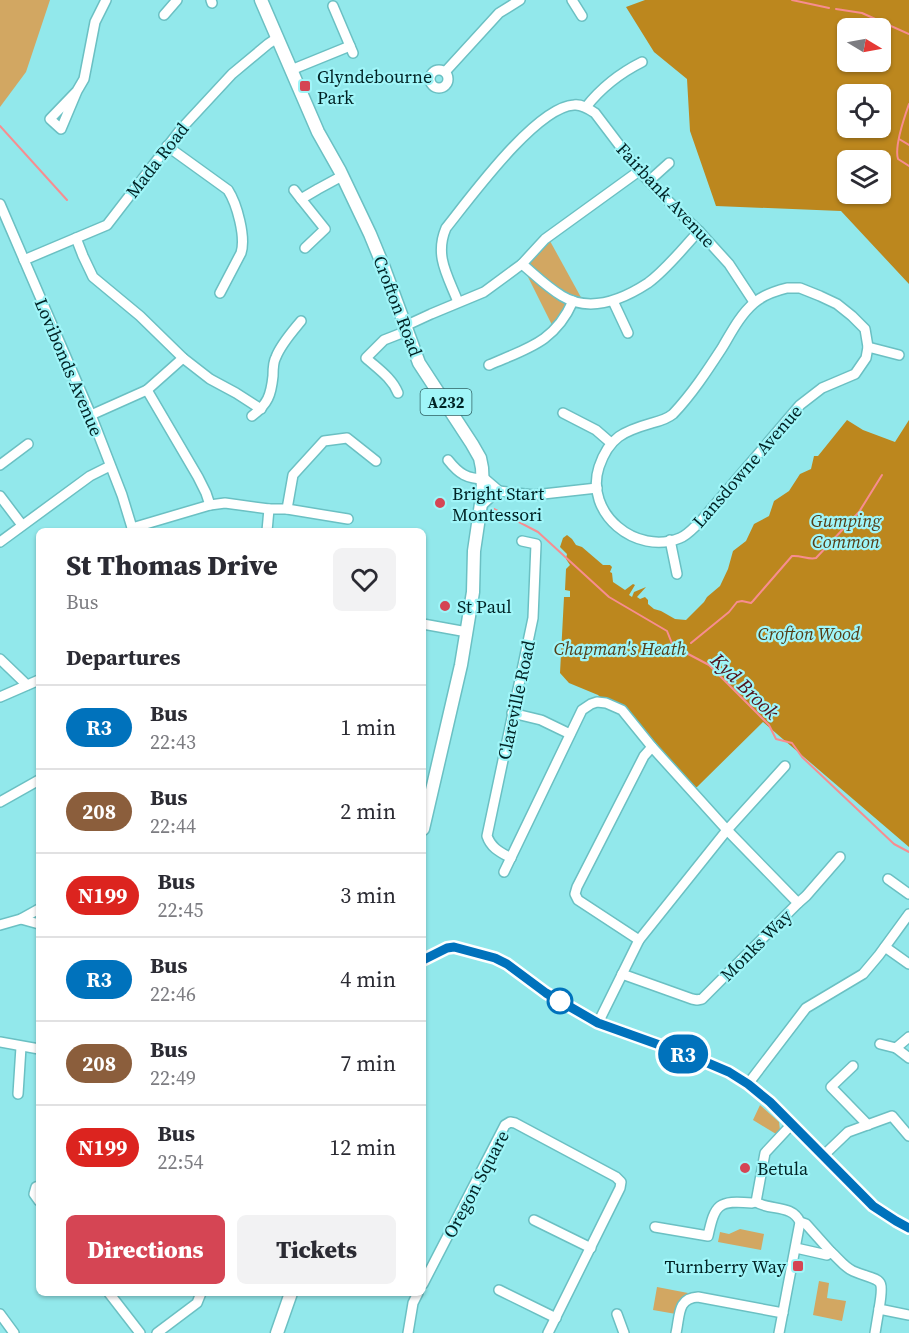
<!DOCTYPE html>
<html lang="en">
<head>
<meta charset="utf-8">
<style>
	body { margin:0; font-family:"Source Serif 4",serif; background:#f2f2f3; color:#2b2b33; height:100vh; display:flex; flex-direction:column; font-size:22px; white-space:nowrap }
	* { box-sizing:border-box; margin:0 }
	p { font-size:20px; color:#7c7c81 }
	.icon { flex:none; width:33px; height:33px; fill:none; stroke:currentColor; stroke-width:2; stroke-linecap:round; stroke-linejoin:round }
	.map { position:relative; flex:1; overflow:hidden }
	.sheet { position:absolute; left:36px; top:528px; width:390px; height:768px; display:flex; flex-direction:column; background:#fff; border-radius:9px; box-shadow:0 2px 4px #0004 }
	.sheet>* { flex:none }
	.badge { padding:0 12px; border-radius:20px; font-size:21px; line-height:39px }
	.needle { width:39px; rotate:100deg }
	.fabs { position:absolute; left:837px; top:18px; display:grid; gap:12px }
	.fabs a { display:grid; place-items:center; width:54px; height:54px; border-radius:9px; background:#fff; box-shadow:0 2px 4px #0004; font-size:30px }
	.map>.badge { position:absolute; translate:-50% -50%; box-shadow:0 0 0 3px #fff }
	h2 { padding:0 30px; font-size:22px; line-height:54px }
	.round { display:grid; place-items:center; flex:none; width:63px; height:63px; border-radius:9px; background:#f2f2f3 }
	.summary { display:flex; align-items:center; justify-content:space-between; height:102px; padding:0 30px }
	h1 { font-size:28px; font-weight:800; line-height:45px }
	.primary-button { display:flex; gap:12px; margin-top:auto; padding:12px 30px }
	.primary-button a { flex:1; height:69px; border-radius:9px; background:#d54554; color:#fff; font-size:24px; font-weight:800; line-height:69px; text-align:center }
	.primary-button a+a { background:#f2f2f3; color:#2b2b33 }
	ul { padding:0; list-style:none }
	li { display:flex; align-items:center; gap:18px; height:84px; padding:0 30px; border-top:2px solid #e1e1e2 }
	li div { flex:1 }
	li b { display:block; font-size:22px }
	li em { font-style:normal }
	li .badge { min-width:66px; font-weight:700; text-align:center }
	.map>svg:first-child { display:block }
	.green { fill:#d2a762 }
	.forest { fill:#bc871e; fill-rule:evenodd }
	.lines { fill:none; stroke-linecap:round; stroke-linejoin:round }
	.stream { stroke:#f78d90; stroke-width:2 }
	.minor-casing { stroke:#6bc0c3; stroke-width:12 }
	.major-casing { stroke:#6bc0c3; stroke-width:15 }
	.minor { stroke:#fff; stroke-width:9 }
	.major { stroke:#fff; stroke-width:12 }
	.line-casing { stroke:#fff; stroke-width:14 }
	.line { stroke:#0072bc; stroke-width:9 }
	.poi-dot { fill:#d54554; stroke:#a0f5f8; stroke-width:2 }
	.stop-dot { fill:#fff; stroke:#0072bc; stroke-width:3 }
	.labels { text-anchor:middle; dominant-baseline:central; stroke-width:4.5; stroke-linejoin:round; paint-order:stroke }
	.shield { fill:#a0f5f8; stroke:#306264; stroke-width:1.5 }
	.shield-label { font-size:16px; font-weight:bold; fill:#002325 }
	.poi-label { font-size:18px; fill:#002325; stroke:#a0f5f8; text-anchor:start }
	.street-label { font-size:18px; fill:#002325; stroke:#a0f5f8 }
	.park-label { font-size:18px; font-style:italic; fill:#543d16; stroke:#a0f5f8 }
	.water-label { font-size:20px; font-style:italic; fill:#53121a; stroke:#a0f5f8 }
</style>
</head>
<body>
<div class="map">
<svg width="909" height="1333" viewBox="0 0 909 1333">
	<rect width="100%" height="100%" fill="#92e8eb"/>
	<g class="green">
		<path d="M0 0H50L26 72 0 107Z"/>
		<path d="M550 241 583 301 563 293 527 264Z"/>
		<path d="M527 275 566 304 562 318 553 327Z"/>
		<path d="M760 1105 779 1122 780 1130 776 1134 753 1120Z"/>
		<path d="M740 1229 764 1234 761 1250 718 1242 720 1232 729 1234Z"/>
		<path d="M819 1281 829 1283 827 1298 846 1301 842 1321 813 1315Z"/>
		<path d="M657 1287 688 1293 678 1304 676 1314 653 1310Z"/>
	</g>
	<g class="forest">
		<path d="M645 0H909V284L841 211 716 206 690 131 687 79 654 52 626 7ZM880 28V62H848V28ZM880 94V128H848V94ZM848 160H880V194H848Z"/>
		<path d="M847 420 863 430 895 442 909 420V847L763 722 697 787H693L644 732 640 724H637L629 713 628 709 602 699 598 695 569 683 560 673 564 597H570V591L565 590 566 569 570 565 566 559 567 554 560 547 563 538 567 535 572 539 576 545 582 547 603 565H610L612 567 610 572 612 573 613 582 625 590 633 584 635 585 629 595 632 597 634 592 646 587 637 597 640 599 645 597 648 600V604L654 609 661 611 675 619 686 620 704 602 707 597 720 586 728 569 733 551 746 541 754 524 769 516 774 501 789 491 800 474 811 469 814 456H818Z"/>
	</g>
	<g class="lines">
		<g class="stream">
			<path d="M792 0 829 8"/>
			<path d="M836 9 862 13 909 34"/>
			<path d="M909 104C904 118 894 146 898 159L909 166"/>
			<path d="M0 126 67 200"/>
			<path d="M899 139 909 145"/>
			<path d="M494 509 538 532 609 597 667 631 673 646 709 665 769 725 776 739 792 743 802 757 894 844 909 852"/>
			<path d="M691 643 729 612 737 602 742 601 751 603 753 601 792 556C801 555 808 560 816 558L859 512 882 475"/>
		</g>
		<defs>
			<g id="minor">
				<path d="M211 0 212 3"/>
				<path d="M572 0 582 16"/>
				<path d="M333 6 353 53"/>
				<path d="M164 15 177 0"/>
				<circle cx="439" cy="79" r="9"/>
				<path d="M291 70 350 46"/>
				<path d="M445 72 499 13 520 0"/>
				<path d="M77 91 50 119 61 129 77 91 84 79 95 22 106 0"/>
				<path d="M586 107C601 88 620 73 642 62"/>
				<path d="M167 146 228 190C237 204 246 237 241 253L220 293"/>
				<path d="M649 181 669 163"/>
				<path d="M294 190 301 199 318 189 342 176"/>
				<path d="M301 199 325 229 305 248"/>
				<path d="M0 204 91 415 122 495 133 531"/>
				<path d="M76 238 83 256 93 277 140 316 183 358 210 379 236 393 261 409"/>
				<path d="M24 260 107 225 181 129 232 74 268 44 277 38"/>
				<path d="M522 264C535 275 547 287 562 296 590 313 622 300 648 283 666 270 684 247 699 231"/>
				<path d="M787 288H800L820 296 837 304 852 316 865 329 868 347 866 358 855 374 822 388 800 405 701 521C694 527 688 535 680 538 636 556 584 513 599 467 609 437 624 431 652 423 660 421 667 419 673 414 692 394 707 371 722 348 731 333 740 315 754 303 763 295 775 291 787 288Z"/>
				<path d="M613 301 628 333"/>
				<path d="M458 302C448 276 434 256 446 228 470 198 536 107 574 105 582 104 589 109 595 113L639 171 681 214 699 231 729 264 754 302"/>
				<path d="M405 326 431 314 484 292 522 264 545 239 639 171"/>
				<path d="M868 347 899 355"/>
				<path d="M489 365C528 348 555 342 573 301"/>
				<path d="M147 390 198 477 206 493 210 505"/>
				<path d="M398 393C392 378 378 369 366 358L384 340 407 331"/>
				<path d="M563 413 596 430 611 443"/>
				<path d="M91 415 147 390 183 358"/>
				<path d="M252 416C268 404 271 395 273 376 273 369 273 362 276 357 281 344 292 332 301 321"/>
				<path d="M448 460C459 474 467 479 485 479L499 491"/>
				<path d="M0 465 28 444"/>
				<path d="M0 496 22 525"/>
				<path d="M481 506 493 495 499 491 534 495 597 488"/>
				<path d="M287 509 293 475 324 441 347 438 376 461"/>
				<path d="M132 528 210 505 225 503 269 509H287L348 519"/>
				<path d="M267 531 269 509"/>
				<path d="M670 540 677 574"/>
				<path d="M0 542 90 476 110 466"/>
				<path d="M423 624 467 632"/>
				<path d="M0 659 27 685"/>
				<path d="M0 697 39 680"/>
				<path d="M512 713 541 720 570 734"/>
				<path d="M0 802 39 780"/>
				<path d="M511 858C500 852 491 848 487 836L533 618 536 544 522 541"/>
				<path d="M504 872 582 710 591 704 597 702 606 703 622 710 652 747 727 830 798 903 702 999 697 1000 692 999 622 974"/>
				<path d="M888 879 909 894"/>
				<path d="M798 903 806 896 840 857"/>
				<path d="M21 919 39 924"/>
				<path d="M0 925 21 919 39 909"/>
				<path d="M639 940 578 900 575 894 577 887 644 756 652 747"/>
				<path d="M885 947 909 964"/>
				<path d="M423 960 443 950 454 947 495 958 507 964 546 993 598 1023 696 1058 729 1073 748 1084 770 1102 873 1206 896 1221 909 1228"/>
				<path d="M598 1023 639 940 727 830 785 766"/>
				<path d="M0 1042 39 1049"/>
				<path d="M880 1044 896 1048 909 1058"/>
				<path d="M896 1048 909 1037"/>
				<path d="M853 1066 831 1087 868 1125"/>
				<path d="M748 1084 806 1008 863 974 879 955 909 914"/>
				<path d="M18 1094 21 1047"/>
				<path d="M823 1156 848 1132 892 1116 909 1136"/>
				<path d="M39 1186 36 1187 34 1194 39 1201"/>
				<path d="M534 1220 591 1248"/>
				<path d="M800 1222 806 1224 831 1252"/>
				<path d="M655 1227 708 1236C715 1204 718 1200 752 1203L756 1202"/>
				<path d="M796 1248 827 1255 831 1252C838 1258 844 1267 853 1271 881 1283 885 1274 879 1309"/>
				<path d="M423 1284 505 1125 510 1122 515 1123 616 1177 621 1182 620 1188 548 1333"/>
				<path d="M499 1290 556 1318"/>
				<path d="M109 1293 140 1333"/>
				<path d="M0 1314 14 1333"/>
				<path d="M617 1314 624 1333"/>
				<path d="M157 1333 197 1303 201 1293"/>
				<path d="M408 1333 413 1303 418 1293"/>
				<path d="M676 1333C680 1316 677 1298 698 1297L783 1313"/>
				<path d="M779 1333 800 1222C792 1204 770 1211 756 1202L765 1153 792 1124"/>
				<path d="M875 1333 879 1309 909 1315"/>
			</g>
			<g id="major">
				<path d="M261 0 318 132 340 171 370 234 384 268 419 363 472 444 480 458 482 468 483 490 474 551 473 592 461 665 423 829"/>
				<path d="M277 1333 291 1293"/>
			</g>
		</defs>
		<use href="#minor" class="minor-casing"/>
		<use href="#major" class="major-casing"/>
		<use href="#minor" class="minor"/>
		<use href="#major" class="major"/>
	</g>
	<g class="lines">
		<defs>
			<path id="line" d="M423 960 447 948 454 947 495 958 507 964 546 993 598 1023 696 1058 729 1072 748 1084 770 1102 873 1206 896 1221 909 1228"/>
		</defs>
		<use href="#line" class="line-casing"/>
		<use href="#line" class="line"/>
	</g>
	<g class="poi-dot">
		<rect x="299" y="80" width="12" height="12" rx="3"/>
		<circle cx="440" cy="503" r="6"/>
		<circle cx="445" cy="606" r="6"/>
		<circle cx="745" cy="1168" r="6"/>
		<rect x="792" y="1260" width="12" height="12" rx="3"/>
	</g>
	<circle class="stop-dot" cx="560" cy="1001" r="12"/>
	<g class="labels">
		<rect class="shield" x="420.5" y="389" width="51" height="26" rx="4.5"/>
		<g class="shield-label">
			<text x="446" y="402">A232</text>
		</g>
		<g class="poi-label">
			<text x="317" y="76">Glyndebourne<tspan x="317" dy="21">Park</tspan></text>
			<text x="452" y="493">Bright Start<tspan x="452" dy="21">Montessori</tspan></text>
			<text x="457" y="606">St Paul</text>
			<text x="757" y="1168">Betula</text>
			<text x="786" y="1266" text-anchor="end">Turnberry Way</text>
		</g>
		<g class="street-label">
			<text transform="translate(157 160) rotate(-52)">Mada Road</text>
			<text transform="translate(666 195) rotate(47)">Fairbank Avenue</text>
			<text transform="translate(398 306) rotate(69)">Crofton Road</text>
			<text transform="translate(69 367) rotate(67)">Lovibonds Avenue</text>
			<text transform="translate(747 466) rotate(-49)">Lansdowne Avenue</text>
			<text transform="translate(516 700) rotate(-78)">Clareville Road</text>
			<text transform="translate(756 945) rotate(-45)">Monks Way</text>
			<text transform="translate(476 1184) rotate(-62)">Oregon Square</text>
		</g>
		<g class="park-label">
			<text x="846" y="520">Gumping<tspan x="846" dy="21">Common</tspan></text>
			<text x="809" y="633">Crofton Wood</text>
			<text x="620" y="648">Chapman's Heath</text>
		</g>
		<g class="water-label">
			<text transform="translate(745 686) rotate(44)">Kyd Brook</text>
		</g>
	</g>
</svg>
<div class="fabs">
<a><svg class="needle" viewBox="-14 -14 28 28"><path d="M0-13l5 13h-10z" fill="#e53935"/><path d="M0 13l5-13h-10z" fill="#7c7c81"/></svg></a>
<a><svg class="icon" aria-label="locate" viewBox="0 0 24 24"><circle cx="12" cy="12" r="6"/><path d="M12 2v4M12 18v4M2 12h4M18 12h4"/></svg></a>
<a><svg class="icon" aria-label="layers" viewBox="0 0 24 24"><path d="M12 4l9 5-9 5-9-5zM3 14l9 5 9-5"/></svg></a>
</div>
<b class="badge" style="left:683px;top:1054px;background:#0072bc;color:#fff">R3</b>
<section class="sheet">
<div class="summary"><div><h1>St Thomas Drive</h1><p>Bus</p></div><a class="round"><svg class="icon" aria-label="heart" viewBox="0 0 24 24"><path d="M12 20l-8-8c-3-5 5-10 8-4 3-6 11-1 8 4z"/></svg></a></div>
<h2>Departures</h2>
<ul>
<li><span class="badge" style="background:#0072bc;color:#fff">R3</span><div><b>Bus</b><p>22:43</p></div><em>1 min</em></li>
<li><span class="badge" style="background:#8b5e3c;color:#fff">208</span><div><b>Bus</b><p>22:44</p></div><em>2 min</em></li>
<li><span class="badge" style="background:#dc241f;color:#fff">N199</span><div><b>Bus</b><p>22:45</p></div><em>3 min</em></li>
<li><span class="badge" style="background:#0072bc;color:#fff">R3</span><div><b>Bus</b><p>22:46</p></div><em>4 min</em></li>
<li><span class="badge" style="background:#8b5e3c;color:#fff">208</span><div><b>Bus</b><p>22:49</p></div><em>7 min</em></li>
<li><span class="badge" style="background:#dc241f;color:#fff">N199</span><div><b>Bus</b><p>22:54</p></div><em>12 min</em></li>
</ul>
<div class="primary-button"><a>Directions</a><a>Tickets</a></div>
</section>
</div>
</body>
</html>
